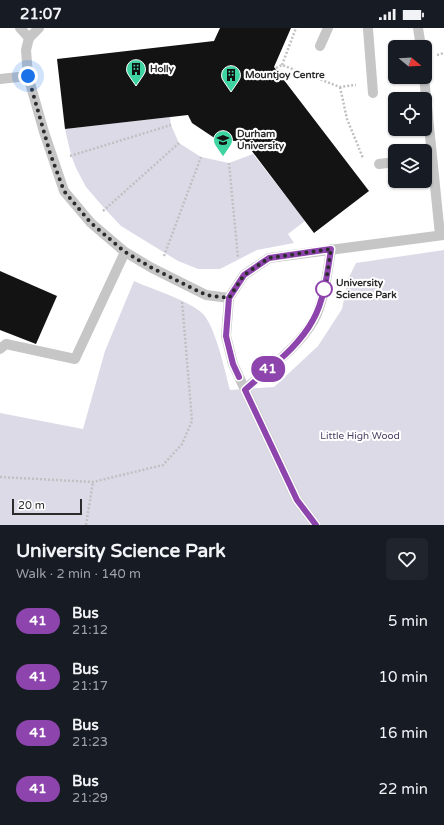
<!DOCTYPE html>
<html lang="en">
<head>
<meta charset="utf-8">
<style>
	body { margin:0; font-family:"Varela Round",sans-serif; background:#20242c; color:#f1f3f6; height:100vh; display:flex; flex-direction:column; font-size:15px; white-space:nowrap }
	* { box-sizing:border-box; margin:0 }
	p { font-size:13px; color:#9ea1a6 }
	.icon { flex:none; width:22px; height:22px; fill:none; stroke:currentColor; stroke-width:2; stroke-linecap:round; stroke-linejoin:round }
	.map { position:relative; height:497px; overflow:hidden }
	.sheet { display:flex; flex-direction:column; background:#171b24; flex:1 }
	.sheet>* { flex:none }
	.badge { padding:0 8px; border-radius:13px; font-size:14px; line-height:26px }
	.needle { width:26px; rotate:108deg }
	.tools { position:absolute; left:388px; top:12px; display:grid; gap:8px }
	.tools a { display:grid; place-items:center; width:44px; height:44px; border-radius:6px; background:#171b24; box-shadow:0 1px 3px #0004; font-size:20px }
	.scale { position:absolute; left:12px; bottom:10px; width:70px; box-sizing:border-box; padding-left:4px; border:2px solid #2c2c2c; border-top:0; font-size:11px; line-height:14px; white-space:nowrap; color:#2c2c2c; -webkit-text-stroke:3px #fff; paint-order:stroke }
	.you { position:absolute; width:20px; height:20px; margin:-10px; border:3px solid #fff; border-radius:50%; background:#1a73e8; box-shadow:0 0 0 6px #1a73e833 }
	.map>.badge { position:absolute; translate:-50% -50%; box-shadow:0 0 0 2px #fff }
	.round { display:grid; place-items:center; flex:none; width:42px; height:42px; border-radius:6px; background:#20242c }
	.headline { display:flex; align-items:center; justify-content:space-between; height:68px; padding:0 16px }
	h1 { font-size:19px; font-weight:800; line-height:30px }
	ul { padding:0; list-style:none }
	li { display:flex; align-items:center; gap:12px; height:56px; padding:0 16px }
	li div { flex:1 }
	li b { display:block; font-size:15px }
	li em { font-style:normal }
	li .badge { min-width:44px; font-weight:700; text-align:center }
	.status { display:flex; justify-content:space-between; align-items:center; height:28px; padding:0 20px; background:#171b24; direction:ltr }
	.status svg { height:11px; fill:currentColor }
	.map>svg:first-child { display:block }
	.green { fill:#dddae8 }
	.building { fill:#131313 }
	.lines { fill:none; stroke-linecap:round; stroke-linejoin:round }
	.path { stroke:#c0c0c0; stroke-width:2.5; stroke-dasharray:2 2; stroke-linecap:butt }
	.lane { stroke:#c6c6c6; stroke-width:10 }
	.line-casing { stroke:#fff; stroke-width:9 }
	.line { stroke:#8e44ad; stroke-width:6 }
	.walk { stroke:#2c2c2c; stroke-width:4; stroke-dasharray:0 7.2 }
	.stop-dot { fill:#fff; stroke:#8e44ad; stroke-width:2 }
	.labels { text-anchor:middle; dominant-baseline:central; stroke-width:4; stroke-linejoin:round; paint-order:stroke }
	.poi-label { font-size:10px; font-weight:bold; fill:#2c2c2c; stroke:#fff; text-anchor:start }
	.stop-label { font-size:10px; font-weight:bold; fill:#2c2c2c; stroke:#fff; text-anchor:start }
	.park-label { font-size:10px; fill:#483e63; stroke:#fff }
</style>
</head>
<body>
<div class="status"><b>21:07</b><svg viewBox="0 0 49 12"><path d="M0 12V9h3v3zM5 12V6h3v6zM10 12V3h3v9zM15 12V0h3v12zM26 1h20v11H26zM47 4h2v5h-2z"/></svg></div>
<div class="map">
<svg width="444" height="497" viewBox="0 0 444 497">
	<rect width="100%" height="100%" fill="#fff"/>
	<g class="green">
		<path d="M170 89 171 97 179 115 201 129 229 135 253 126 305 193 288 206 294 215 257 222 220 241H198L178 233 121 198 105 181 86 159 76 140 71 127 65 101Z"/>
		<path d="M444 222V497H0V385L83 401 105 323 134 253C156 263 183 270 201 284 215 295 225 344 230 362L274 359 318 318 342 281 348 251 356 235Z"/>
	</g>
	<g class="building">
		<path d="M220 0H291L274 39 369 163 314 205 245 114 216 111 192 95 188 87 65 101 57 31 214 13Z"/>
		<path d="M0 243 57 268 36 316 0 302Z"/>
	</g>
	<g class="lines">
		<g class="path">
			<path d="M437 27 444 25"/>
			<path d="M282 37 296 0"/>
			<path d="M276 40 282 37 340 59 356 57"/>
			<path d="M340 59 347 91 363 130"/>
			<path d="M70 128 171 97"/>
			<path d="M229 135 238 230"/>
			<path d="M103 183 179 115"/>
			<path d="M164 228 201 129"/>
			<path d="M0 449 93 454 163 437 182 416 192 393 182 273"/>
			<path d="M86 497 93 454"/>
		</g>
		<g class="lane">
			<path d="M20 0 29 10"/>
			<path d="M39 0 29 10 26 22 28 48 44 104 64 163 91 195 125 224 152 240 206 267 229 270"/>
			<path d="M418 0 421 19"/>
			<path d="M368 1 373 65"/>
			<path d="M320 18 328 0"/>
			<path d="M424 49 440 207"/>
			<path d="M0 51 28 48"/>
			<path d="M379 136 395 134"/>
			<path d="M0 321 6 316 75 331 125 224"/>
			<path d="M245 361C269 340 298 320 314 292 324 273 328 242 331 221"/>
			<path d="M316 497 297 472 233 336 226 308 229 270 244 247 269 230 444 207"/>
		</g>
	</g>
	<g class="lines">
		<defs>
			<path id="line" d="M239 349 233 336 226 308 229 270 244 247 269 230 331 221C328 242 324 273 313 292 298 320 269 340 245 362L297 472 316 497"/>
		</defs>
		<use href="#line" class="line-casing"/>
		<use href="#line" class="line"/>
		<path class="walk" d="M28 48 50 125 64 163 91 195 125 224 152 240 206 267 229 270 244 247 269 230 331 221 326 254 322 266 324 261"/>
	</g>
	<defs>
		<symbol id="building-pin" viewBox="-11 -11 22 30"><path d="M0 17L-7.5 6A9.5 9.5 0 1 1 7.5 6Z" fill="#3dd4a1" stroke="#fff"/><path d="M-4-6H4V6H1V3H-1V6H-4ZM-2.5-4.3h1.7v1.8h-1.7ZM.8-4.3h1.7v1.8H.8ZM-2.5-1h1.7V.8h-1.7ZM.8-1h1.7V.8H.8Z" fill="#111"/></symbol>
		<symbol id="university-pin" viewBox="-11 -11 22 30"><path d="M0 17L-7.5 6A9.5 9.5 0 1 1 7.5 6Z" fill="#3dd4a1" stroke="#fff"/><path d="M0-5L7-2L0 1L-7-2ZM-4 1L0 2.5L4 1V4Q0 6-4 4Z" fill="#111"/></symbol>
	</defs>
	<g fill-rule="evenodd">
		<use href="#building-pin" x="125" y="30" width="22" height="30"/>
		<use href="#building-pin" x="220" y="36" width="22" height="30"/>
		<use href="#university-pin" x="212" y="101" width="22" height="30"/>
	</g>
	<circle class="stop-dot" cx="324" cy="261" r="8"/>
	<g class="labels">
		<g class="poi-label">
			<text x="150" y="41">Holly</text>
			<text x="245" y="47">Mountjoy Centre</text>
			<text x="237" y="106">Durham<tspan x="237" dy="12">University</tspan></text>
		</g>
		<g class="stop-label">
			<text x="336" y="255">University<tspan x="336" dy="12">Science Park</tspan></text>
		</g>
		<g class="park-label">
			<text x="360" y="408">Little High Wood</text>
		</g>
	</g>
</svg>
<div class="tools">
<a><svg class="needle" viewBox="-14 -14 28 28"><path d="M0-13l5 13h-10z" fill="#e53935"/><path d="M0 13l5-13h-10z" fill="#9ea1a6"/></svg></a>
<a><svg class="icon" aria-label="locate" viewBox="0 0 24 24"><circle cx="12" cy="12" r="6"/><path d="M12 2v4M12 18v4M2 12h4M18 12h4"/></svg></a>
<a><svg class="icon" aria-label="layers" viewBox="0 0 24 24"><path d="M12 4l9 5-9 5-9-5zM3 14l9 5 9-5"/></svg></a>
</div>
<div class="scale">20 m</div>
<div class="you" style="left:28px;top:48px"></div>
<b class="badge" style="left:268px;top:341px;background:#8e44ad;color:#fff">41</b>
</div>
<section class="sheet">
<div class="headline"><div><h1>University Science Park</h1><p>Walk · 2 min · 140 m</p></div><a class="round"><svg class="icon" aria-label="heart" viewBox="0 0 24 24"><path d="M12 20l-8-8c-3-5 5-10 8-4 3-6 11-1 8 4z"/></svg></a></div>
<ul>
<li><span class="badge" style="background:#8e44ad;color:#fff">41</span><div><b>Bus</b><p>21:12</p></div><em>5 min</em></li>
<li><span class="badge" style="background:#8e44ad;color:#fff">41</span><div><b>Bus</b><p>21:17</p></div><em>10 min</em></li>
<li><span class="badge" style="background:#8e44ad;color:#fff">41</span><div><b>Bus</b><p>21:23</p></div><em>16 min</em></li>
<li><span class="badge" style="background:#8e44ad;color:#fff">41</span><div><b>Bus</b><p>21:29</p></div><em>22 min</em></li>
</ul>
</section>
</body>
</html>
